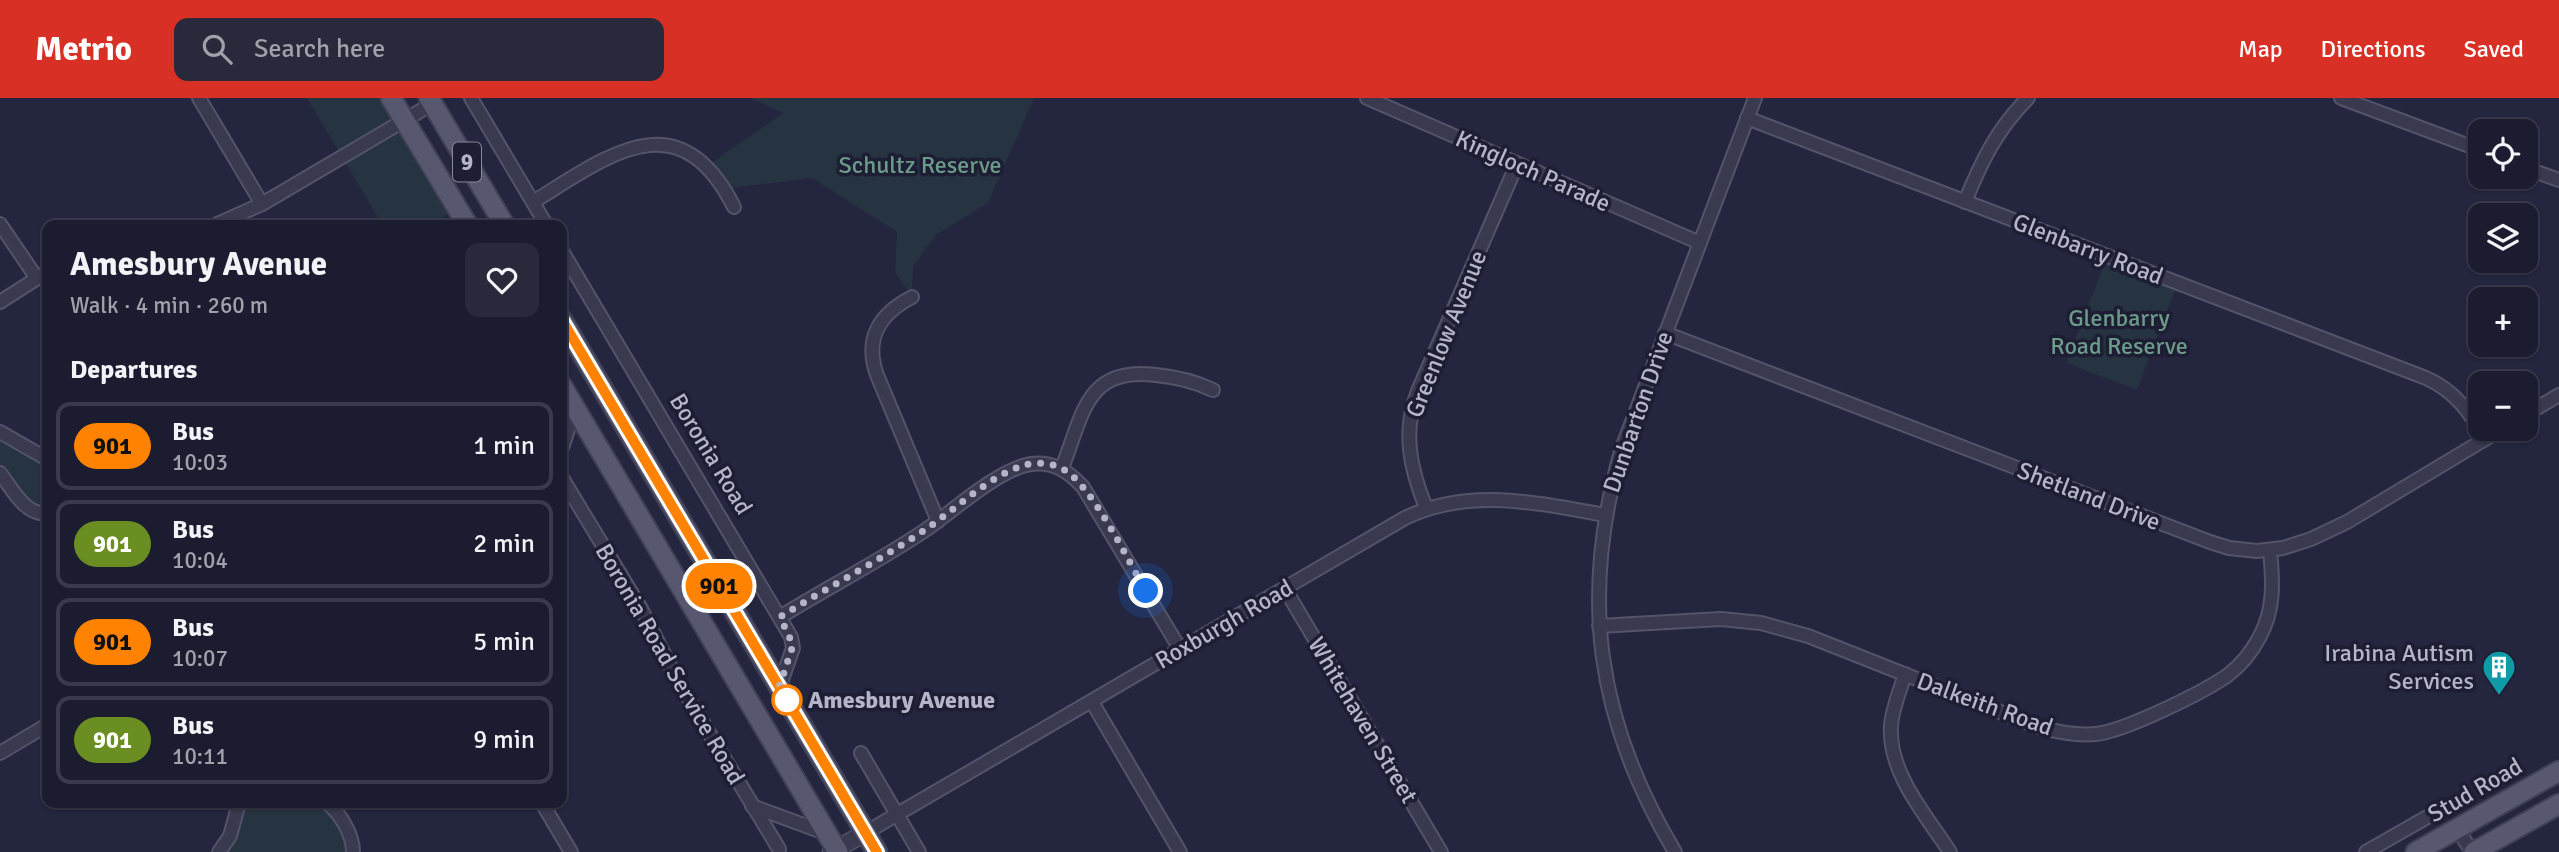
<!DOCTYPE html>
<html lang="en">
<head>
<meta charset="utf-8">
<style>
	body { margin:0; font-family:Signika,sans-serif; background:#28293b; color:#f1f3f6; height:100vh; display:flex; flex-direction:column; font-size:26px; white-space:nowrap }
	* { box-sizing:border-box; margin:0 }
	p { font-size:23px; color:#a0a1aa }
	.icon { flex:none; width:38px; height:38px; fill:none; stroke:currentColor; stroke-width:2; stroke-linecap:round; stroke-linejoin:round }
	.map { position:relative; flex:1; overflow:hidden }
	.drawer { position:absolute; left:42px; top:122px; width:525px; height:588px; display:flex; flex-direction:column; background:#1b1c2f; border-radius:14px; box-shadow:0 2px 5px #0004,0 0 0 2px #393a4b }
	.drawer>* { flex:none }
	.badge { padding:0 14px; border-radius:23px; font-size:24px; line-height:46px }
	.buttons { position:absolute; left:2468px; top:21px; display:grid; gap:14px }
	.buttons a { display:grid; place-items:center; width:70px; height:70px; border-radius:14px; background:#1b1c2f; box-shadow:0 2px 5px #0004,0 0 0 2px #393a4b; font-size:35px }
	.you { position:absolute; width:35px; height:35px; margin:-18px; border:5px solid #fff; border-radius:50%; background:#1a73e8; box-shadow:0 0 0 10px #1a73e833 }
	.map>.badge { position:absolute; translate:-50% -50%; box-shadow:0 0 0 4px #fff }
	h2 { padding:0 28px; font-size:26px; line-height:63px }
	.round { display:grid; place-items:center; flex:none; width:74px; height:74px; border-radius:14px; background:#28293b }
	.headline { display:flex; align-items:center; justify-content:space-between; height:119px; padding:0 28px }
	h1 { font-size:33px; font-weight:800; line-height:52px }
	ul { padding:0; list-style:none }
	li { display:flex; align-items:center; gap:21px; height:88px; margin:0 14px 10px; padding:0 14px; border:4px solid #393a4b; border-radius:14px }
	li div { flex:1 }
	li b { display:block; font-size:26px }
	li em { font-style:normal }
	li .badge { min-width:77px; font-weight:700; text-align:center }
	header { display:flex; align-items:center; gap:42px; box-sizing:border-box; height:98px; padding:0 35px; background:#d93025; color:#fff }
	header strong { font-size:33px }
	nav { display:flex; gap:38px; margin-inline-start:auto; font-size:24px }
	.search { width:490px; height:63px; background:#28293b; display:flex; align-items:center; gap:18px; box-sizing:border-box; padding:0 24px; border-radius:14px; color:#a0a1aa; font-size:26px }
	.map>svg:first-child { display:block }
	.green { fill:#263340 }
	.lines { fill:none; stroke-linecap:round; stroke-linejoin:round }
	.minor-casing { stroke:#53536a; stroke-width:16 }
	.tertiary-casing { stroke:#53536a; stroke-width:19 }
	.primary-casing { stroke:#3f3f55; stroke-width:23 }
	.minor { stroke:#39394f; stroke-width:12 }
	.tertiary { stroke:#39394f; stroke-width:16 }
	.primary { stroke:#57576f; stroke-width:19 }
	.line-casing { stroke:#fff; stroke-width:16 }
	.line { stroke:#ff8200; stroke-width:10 }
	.walk { stroke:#b5b5ca; stroke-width:7; stroke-dasharray:0 12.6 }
	.stop-dot { fill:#fff; stroke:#ff8200; stroke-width:3.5 }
	.labels { text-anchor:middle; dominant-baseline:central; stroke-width:7; stroke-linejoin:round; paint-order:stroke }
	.shield { fill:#1d1d34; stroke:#87879d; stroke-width:2 }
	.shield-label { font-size:23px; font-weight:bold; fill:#b5b5ca }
	.park-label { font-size:24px; fill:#6c9b8a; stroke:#1d1d34 }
	.street-label { font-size:24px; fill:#b5b5ca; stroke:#1d1d34 }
	.poi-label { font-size:24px; fill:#b5b5ca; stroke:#1d1d34; text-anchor:end }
	.stop-label { font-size:24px; font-weight:bold; fill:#b5b5ca; stroke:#1d1d34; text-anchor:start }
</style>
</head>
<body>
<header>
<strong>Metrio</strong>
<div class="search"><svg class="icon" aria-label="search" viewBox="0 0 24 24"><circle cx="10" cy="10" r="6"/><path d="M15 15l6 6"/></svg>Search here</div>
<nav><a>Map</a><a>Directions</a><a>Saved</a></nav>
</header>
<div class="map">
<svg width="2559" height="754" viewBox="0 0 2559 754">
	<rect width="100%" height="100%" fill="#24253f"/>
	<g class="green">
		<path d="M307 0H391L457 111 429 128H383Z"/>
		<path d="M750 0H1034L988 105 937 136 913 168 912 199 895 174 897 134 812 80 725 91 707 68 783 15Z"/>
		<path d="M2107 159 2178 185 2137 292 2066 265Z"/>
		<path d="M0 334 47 361V416H38L0 375Z"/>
		<path d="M239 705H327L353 754H219Z"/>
	</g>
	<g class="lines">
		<defs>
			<g id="minor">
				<path d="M199 0 262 106"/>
				<path d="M471 0 547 128"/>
				<path d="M1367 0 1700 145"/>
				<path d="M2341 0 2480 52"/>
				<path d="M1747 20 2426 280C2455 293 2470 314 2485 341"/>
				<path d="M2525 70 2559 82"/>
				<path d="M533 104C608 58 679 0 734 109"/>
				<path d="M1965 104C1981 64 1997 31 2028 0"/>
				<path d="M0 126 36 179"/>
				<path d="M213 128 262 106 432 6"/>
				<path d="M562 153 791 539 793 550 779 590"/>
				<path d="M912 199C879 216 864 241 877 277L938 423"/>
				<path d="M0 204 47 174"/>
				<path d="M1665 235 2210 444 2229 450 2257 453 2283 450 2311 441 2347 424 2502 331"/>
				<path d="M2525 317 2559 297"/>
				<path d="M0 334 47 361"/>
				<path d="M562 350 575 311"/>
				<path d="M1062 370C1083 318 1085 268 1156 277 1177 279 1194 283 1213 292"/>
				<path d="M0 375C13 392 24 416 47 416"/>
				<path d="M562 380 640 509 679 585 779 751"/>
				<path d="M1426 410C1410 370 1402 333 1418 293L1517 66"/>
				<path d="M1285 491 1441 754"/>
				<path d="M780 519C828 489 880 463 927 431 954 412 999 371 1031 366 1053 363 1068 373 1083 389L1180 551"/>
				<path d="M1599 528 1721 521 1761 525 1808 538 2038 629C2057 634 2076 638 2096 636 2125 633 2204 594 2228 577 2241 567 2251 555 2259 540 2275 512 2273 483 2270 452"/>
				<path d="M1905 576C1900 593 1892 611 1891 628 1888 675 1926 717 1950 754"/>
				<path d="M1092 604 1180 754"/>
				<path d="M0 655 47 627"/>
				<path d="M861 655 919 754"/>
				<path d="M327 705C341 716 353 737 353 754"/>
				<path d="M542 705 571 754"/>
				<path d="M752 708 828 736"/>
				<path d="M2457 730 2472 754"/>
				<path d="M865 735 1405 420C1470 389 1537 405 1605 417"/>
				<path d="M219 754 230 738 239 705"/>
				<path d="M1675 754C1596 622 1579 498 1622 350L1755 0"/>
				<path d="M2366 754 2443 710"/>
			</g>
			<path id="tertiary" d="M831 754 865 735"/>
			<g id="primary">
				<path d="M391 0 468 128"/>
				<path d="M429 0 505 128"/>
				<path d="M562 222 877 754"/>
				<path d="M562 288 838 754"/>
				<path d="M2416 754 2559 673"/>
				<path d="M2474 754 2559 706"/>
			</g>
		</defs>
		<use href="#minor" class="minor-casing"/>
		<use href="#tertiary" class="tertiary-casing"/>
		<use href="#primary" class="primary-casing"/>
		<use href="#minor" class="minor"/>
		<use href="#tertiary" class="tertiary"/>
		<use href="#primary" class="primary"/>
	</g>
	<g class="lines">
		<defs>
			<path id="line" d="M562 222 877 754"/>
		</defs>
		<use href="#line" class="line-casing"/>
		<use href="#line" class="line"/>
		<path class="walk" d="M787 602 792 611 779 590 793 547 780 519C828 489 879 463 926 431 956 411 990 377 1025 367 1036 364 1051 365 1061 370 1091 384 1128 463 1146 493"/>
	</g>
	<defs>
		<symbol id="building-pin" viewBox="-11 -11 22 30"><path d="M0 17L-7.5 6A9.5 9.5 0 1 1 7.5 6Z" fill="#0f9aa8" stroke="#1d1d34"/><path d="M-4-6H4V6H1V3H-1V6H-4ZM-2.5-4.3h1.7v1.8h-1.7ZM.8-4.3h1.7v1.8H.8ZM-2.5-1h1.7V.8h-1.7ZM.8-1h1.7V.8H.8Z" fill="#fff"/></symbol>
	</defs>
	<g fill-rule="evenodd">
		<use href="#building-pin" x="2480" y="550" width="38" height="52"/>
	</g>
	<circle class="stop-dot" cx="787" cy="602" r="14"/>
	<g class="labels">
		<rect class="shield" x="453" y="44.5" width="28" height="39" rx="5"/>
		<g class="shield-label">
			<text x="467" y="64">9</text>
		</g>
		<g class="park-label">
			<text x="920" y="67">Schultz Reserve</text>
			<text x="2119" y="220">Glenbarry<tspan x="2119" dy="28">Road Reserve</tspan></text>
		</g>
		<g class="street-label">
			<text transform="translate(1533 73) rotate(24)">Kingloch Parade</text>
			<text transform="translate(2088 151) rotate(21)">Glenbarry Road</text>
			<text transform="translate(1446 236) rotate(-68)">Greenlow Avenue</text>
			<text transform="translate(1638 314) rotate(-71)">Dunbarton Drive</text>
			<text transform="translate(711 356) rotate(59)">Boronia Road</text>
			<text transform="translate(2089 398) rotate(21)">Shetland Drive</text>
			<text transform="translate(1224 526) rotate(-30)">Roxburgh Road</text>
			<text transform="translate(670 566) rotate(60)">Boronia Road Service Road</text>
			<text transform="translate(1985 606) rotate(20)">Dalkeith Road</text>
			<text transform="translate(1363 622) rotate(59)">Whitehaven Street</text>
			<text transform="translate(2475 692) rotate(-30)">Stud Road</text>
		</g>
		<g class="poi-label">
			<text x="2474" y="555">Irabina Autism<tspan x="2474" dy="28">Services</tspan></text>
		</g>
		<g class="stop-label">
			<text x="808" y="602">Amesbury Avenue</text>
		</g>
	</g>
</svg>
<div class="buttons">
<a><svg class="icon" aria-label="locate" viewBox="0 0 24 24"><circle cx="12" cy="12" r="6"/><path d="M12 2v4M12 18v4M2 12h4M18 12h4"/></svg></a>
<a><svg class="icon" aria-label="layers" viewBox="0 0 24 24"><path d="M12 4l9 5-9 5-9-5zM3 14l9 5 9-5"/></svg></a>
<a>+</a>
<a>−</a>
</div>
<div class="you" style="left:1146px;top:493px"></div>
<b class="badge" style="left:719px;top:488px;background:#ff8200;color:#111">901</b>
<section class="drawer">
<div class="headline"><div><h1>Amesbury Avenue</h1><p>Walk · 4 min · 260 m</p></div><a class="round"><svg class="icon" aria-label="heart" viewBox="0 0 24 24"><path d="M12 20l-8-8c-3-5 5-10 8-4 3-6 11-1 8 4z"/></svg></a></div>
<h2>Departures</h2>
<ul>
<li><span class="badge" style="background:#ff8200;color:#111">901</span><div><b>Bus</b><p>10:03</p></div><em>1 min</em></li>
<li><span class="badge" style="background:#6b8e23;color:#fff">901</span><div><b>Bus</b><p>10:04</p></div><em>2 min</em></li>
<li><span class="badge" style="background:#ff8200;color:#111">901</span><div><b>Bus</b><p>10:07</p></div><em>5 min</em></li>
<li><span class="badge" style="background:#6b8e23;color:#fff">901</span><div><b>Bus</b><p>10:11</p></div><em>9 min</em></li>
</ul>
</section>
</div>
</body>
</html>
